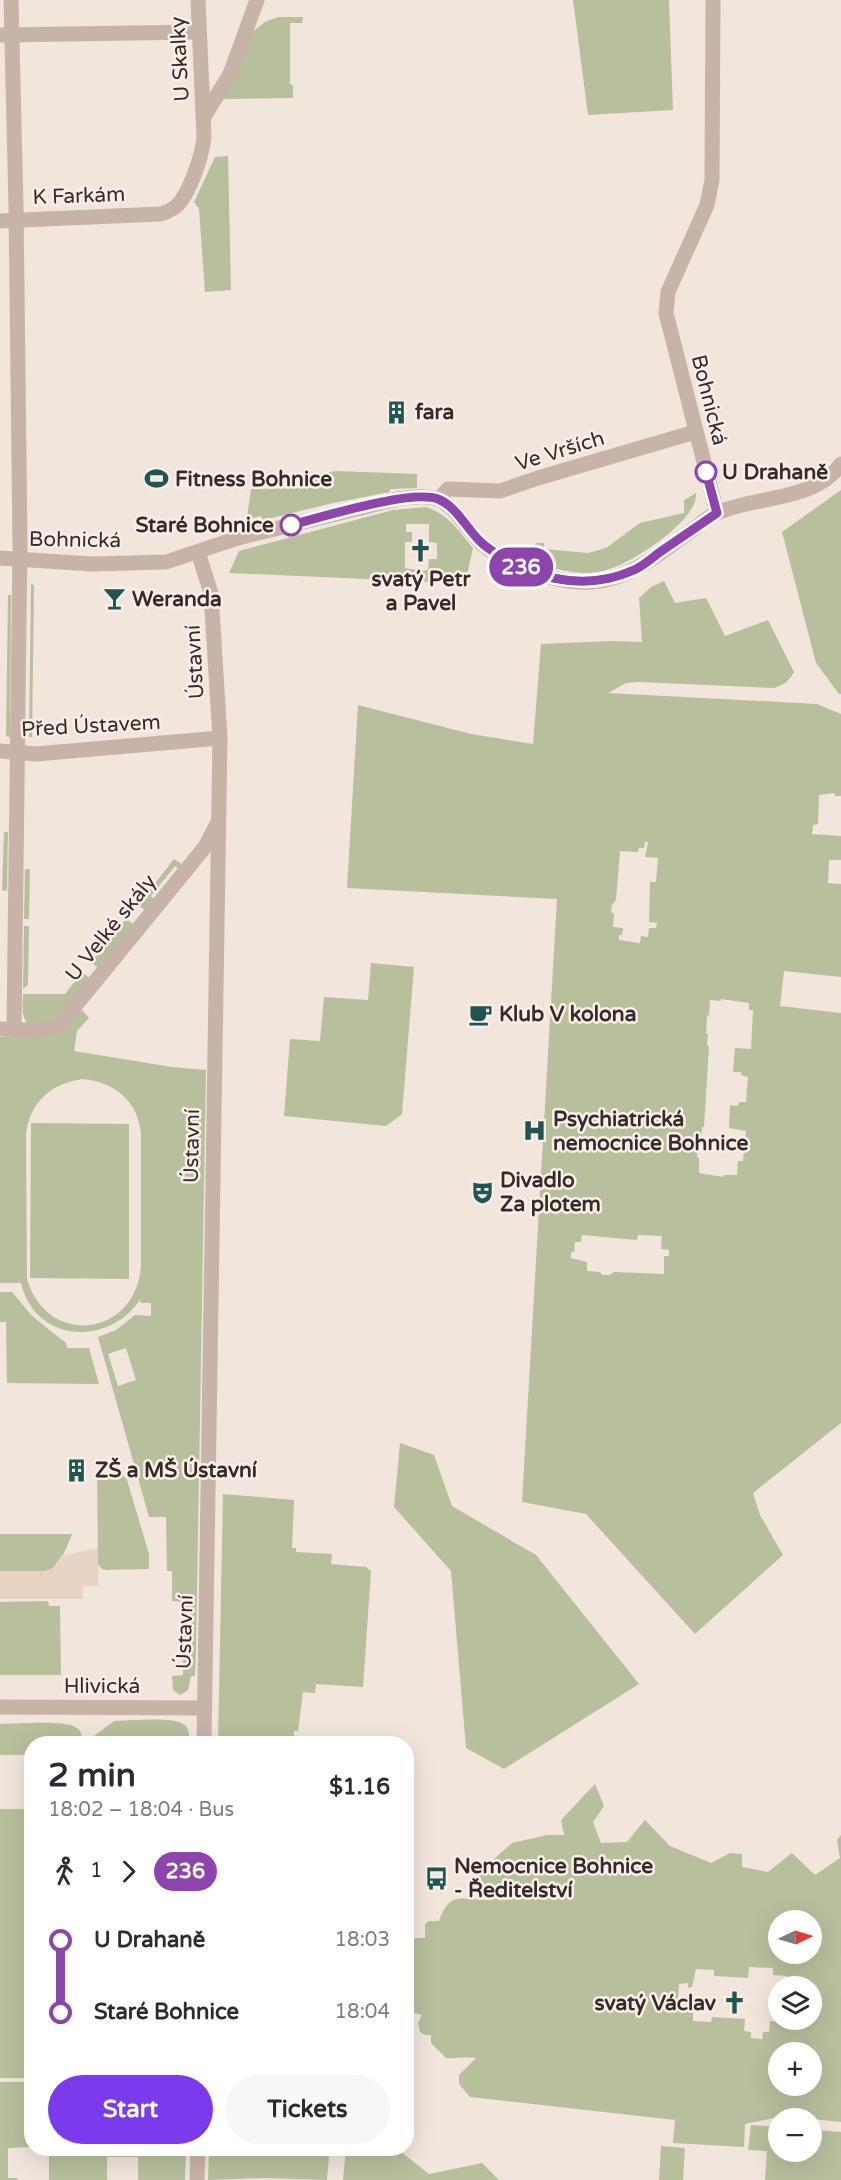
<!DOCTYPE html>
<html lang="en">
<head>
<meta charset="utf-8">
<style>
	body { margin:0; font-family:"Varela Round",sans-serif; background:#f7f7f7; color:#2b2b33; height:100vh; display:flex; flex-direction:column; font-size:22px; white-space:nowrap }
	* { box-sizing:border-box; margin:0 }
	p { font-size:20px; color:#7c7c81 }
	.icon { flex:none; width:33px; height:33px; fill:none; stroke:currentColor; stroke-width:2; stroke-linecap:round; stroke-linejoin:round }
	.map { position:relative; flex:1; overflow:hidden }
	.drawer { position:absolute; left:24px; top:1736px; width:390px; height:420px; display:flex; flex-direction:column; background:#fff; border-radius:24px; box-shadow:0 6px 24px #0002 }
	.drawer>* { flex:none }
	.badge { padding:0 12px; border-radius:20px; font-size:21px; line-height:39px }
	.needle { width:39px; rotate:85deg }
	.controls { position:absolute; left:768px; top:1910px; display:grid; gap:12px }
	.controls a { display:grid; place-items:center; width:54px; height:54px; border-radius:50%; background:#fff; box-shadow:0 6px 24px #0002; font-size:30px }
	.map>.badge { position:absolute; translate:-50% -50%; box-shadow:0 0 0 3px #fff }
	.legs { display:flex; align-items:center; gap:9px; height:66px; padding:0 24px; font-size:20px }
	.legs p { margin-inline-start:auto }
	.head { display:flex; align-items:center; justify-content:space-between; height:102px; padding:0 24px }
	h1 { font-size:33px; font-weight:800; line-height:45px }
	.cta { display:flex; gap:12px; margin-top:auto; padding:12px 24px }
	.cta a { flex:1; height:69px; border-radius:36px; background:#7c3aed; color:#fff; font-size:24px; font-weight:800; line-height:69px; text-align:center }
	.cta a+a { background:#f7f7f7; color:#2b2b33 }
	ul { padding:0 24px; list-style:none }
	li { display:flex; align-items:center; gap:21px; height:72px; font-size:22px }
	li i { display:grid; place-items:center; width:9px; height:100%; margin:0 8px; background:currentColor }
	li i::after { content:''; width:15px; height:15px; margin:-8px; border:4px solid; border-radius:50%; background:#fff }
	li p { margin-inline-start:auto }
	li:first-child i { background:linear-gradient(#0000 50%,currentColor 0) }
	li:last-child i { background:linear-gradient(currentColor 50%,#0000 0) }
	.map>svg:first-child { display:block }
	.green { fill:#b8bf9d; fill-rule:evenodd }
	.plaza { fill:#e8d4c4 }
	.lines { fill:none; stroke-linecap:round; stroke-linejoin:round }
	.minor { stroke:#c8b3a9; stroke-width:15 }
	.line-1-casing { stroke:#fff; stroke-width:14 }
	.line-1 { stroke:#8e44ad; stroke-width:9 }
	.stop-1-dot { fill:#fff; stroke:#8e44ad; stroke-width:3 }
	.labels { text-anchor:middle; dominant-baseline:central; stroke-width:5; stroke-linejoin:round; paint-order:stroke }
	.street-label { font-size:21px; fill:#362b28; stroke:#f9efe8 }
	.poi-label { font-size:21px; font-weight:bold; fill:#362b28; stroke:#f9efe8; text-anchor:start }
	.stop-label { font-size:21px; font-weight:bold; fill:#362b28; stroke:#f9efe8; text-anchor:start }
</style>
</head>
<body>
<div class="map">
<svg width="841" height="2180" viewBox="0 0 841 2180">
	<rect width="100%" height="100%" fill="#f1e5dc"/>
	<g class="green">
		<path d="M573 0H669L673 110 588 115Z"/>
		<path d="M278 17H303L302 23H290V84L293 85V98L221 99 252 32 265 22Z"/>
		<path d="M228 156 231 290 205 292 199 209 194 202 215 157Z"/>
		<path d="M336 471 417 474V488L390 489V492L333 503 263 520 261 516 249 519 247 517 251 489 312 488 311 475Z"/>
		<path d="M841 490V694H839L816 663 782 532Z"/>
		<path d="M696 493C698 519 643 554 622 564 612 569 598 573 587 573 564 573 545 566 524 558L525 551 537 543H544V549L588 553 606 548 640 523 684 513V500Z"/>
		<path d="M426 507C448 514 459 531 473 548L466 579 432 582 229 573 239 551 393 510ZM406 524H429V542L437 543V559H429L428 570 421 571 405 568V542H412V532H406Z"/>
		<path d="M664 581 675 603 706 598 725 636 768 620 794 672C789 681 784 685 774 688L638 682 626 683 608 693 817 704 841 714V796H835V793L819 795 818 824 813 825 812 834 841 836V860H829L828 883 841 884V977L784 971 780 1006 841 1013V1423L753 1493 760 1515 783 1555 695 1634 586 1514 522 1502 557 899 347 888 358 705 471 734 533 744 541 644 611 641 642 642 639 598 651 587ZM645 842H648L645 857 658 858 656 882H650L649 922 657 923 656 928H649L648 937 641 936 640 943 619 940V935H622L623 928 613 927 614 914 611 912 612 905 616 900 620 851 638 852 639 848H644ZM721 999 749 1003V1010H753L751 1049 735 1048 733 1072H741V1075L748 1077 746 1102H739L738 1106 730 1105 729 1128 746 1131 743 1161H738L737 1175H724L723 1177 699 1173V1158L697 1157 698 1140 701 1139 702 1127H704L709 1046H707L708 1034 706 1033 707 1016 709 1015 710 1000 721 1001ZM582 1235 637 1240 638 1235 662 1236 661 1249 669 1250V1256H664V1274L614 1272 609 1275H602L600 1272 587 1271V1262L571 1258V1252H574L575 1242H581Z"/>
		<path d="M31 584 34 585 32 737H29Z"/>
		<path d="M8 595H11L10 737 6 736Z"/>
		<path d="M4 832H8L7 891 2 890Z"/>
		<path d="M174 859 183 865 179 869 175 866 151 896 155 900 146 911 138 905Z"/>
		<path d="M25 869H30L29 919H24Z"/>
		<path d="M126 919 135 925 99 969 91 962Z"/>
		<path d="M24 926H29L28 985 23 989Z"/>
		<path d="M371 963 414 967 402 1114 386 1126 284 1116 290 1039 320 1041 324 997 368 1000Z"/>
		<path d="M82 972 91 979 57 1020 29 1024C20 1018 23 1004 23 994H65Z"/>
		<path d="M82 1010 89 1018 77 1031 74 1051 172 1067 206 1070 196 1651 195 1676H191L188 1690 180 1695 173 1690 172 1676 183 1675V1602L172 1601V1571H167L166 1517H149L98 1337 116 1330 135 1315 151 1316V1303H141L140 1300C108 1347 35 1343 21 1283H0V1037L53 1035ZM83 1079C114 1082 139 1101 141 1135V1266C136 1337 47 1348 27 1279L26 1135C29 1103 51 1083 83 1079ZM126 1348 136 1380 118 1386 108 1354Z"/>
		<path d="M31 1123 129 1124V1279L30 1278Z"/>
		<path d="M0 1292H12L32 1316 66 1343 67 1348H89L99 1384 7 1383 6 1322H0Z"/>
		<path d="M400 1443 434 1455 452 1506 536 1555 639 1684 504 1769 466 1748 451 1571 394 1507Z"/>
		<path d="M97 1473C107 1473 121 1470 127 1480L149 1554V1569L106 1570 102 1569 98 1564Z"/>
		<path d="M223 1494 294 1500 292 1548H296V1552L332 1554 331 1564 366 1567 371 1571 363 1687 316 1684 315 1693 303 1692 298 1731H294V1743H218Z"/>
		<path d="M0 1534H72C68 1544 62 1561 53 1568 45 1575 11 1571 0 1571Z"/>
		<path d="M48 1601 49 1606H60L61 1675H0V1602Z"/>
		<path d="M114 1721C129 1721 174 1716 185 1725 190 1730 189 1737 189 1743H94V1736Z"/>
		<path d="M0 1724C16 1724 64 1720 75 1727 82 1730 82 1737 83 1743H32L31 1755H0Z"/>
		<path d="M595 1784 604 1806 593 1822 601 1843 627 1842 645 1820 670 1846 711 1863 730 1853 742 1854V1867L768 1872 792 1853 815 1875 840 1858 837 1840 841 1835V2122L784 2116 745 2124 744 2147 673 2143 675 2120 470 2097 459 2084V2075L476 2058C465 2056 457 2059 446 2058L431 2043V2035H425L420 2032 418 2023 422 2015 407 2011V1938H425V1924L429 1921H439C450 1890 462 1900 488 1900L474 1877 512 1843 547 1835H564L561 1820ZM778 1920H812V1953H778ZM749 1967 773 1968V1975L787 1976V1980L797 1981V1986H812V2019H794V2022L770 2021 769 2032H763L762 2039 751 2038V2032L744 2031 745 2019 712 2017 711 2022 693 2021V2006L691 2003 687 2002 686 2007 685 2005 678 2004 679 1984 688 1983V1988L692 1987 696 1969 714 1970V1976L748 1978ZM778 2052H812V2085H778Z"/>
		<rect x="0" y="1809" width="31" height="269"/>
		<path d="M0 2082H31V2147L8 2148V2178H17L18 2180H0Z"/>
		<path d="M751 2125 778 2127V2151H812V2130L841 2132V2180H765L767 2151 748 2150Z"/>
		<path d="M661 2146 685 2148 683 2180H659Z"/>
		<path d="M49 2148H186L185 2180H138V2157H107V2180H49Z"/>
		<path d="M209 2148H323L329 2156 327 2180 265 2178 208 2180Z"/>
		<path d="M346 2148H396L429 2174 482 2163 499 2180H343Z"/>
	</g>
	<path class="plaza" d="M98 1548V1586H83V1599H0V1571H45L53 1568 61 1556Z"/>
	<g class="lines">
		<g class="minor">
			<path d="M11 0 16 207 20 545 14 1029"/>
			<path d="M713 0 712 180 707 205 668 292 666 313 717 513"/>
			<path d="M0 35 199 32"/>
			<path d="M205 115 230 74 257 0"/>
			<path d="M0 221 160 214C168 212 176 208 181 201 192 185 202 156 204 137L198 0"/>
			<path d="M439 499 448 489 500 491 538 478 695 432"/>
			<path d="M198 552 211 593 220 738 204 1743"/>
			<path d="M0 558 92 564 166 562 238 538 397 499C410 497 425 495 437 499 455 505 469 532 482 544 513 570 570 590 610 579 642 570 668 547 695 528 702 523 709 516 717 513 755 496 816 501 841 464"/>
			<path d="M0 751 36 754 220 738"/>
			<path d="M0 1029 34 1030 58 1027 205 847 218 822"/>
			<path d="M0 1707 205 1708"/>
			<path d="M197 2180 198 2148"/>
		</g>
	</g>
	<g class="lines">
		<defs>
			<path id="line-1" d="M291 525C322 517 412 489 438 499 458 507 468 532 484 545 526 578 583 593 634 570 643 566 652 558 660 552 679 539 698 526 717 513L706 472"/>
		</defs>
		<use href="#line-1" class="line-1-casing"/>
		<use href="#line-1" class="line-1"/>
	</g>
	<defs>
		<symbol id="building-bare" viewBox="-9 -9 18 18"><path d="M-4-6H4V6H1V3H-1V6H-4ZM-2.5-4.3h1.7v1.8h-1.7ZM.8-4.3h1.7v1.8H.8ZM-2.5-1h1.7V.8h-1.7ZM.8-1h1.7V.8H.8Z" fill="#205552" stroke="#f9efe8" stroke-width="2.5" paint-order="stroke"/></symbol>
		<symbol id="stadium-bare" viewBox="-9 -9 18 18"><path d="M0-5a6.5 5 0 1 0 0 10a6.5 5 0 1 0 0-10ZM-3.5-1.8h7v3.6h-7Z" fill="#205552" stroke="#f9efe8" stroke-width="2.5" paint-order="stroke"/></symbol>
		<symbol id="church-bare" viewBox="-9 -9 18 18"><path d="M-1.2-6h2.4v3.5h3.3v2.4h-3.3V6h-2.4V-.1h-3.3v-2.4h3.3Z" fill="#205552" stroke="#f9efe8" stroke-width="2.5" paint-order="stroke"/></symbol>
		<symbol id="bar-bare" viewBox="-9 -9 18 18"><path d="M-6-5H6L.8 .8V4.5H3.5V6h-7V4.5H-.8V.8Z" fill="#205552" stroke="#f9efe8" stroke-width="2.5" paint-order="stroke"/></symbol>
		<symbol id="cafe-bare" viewBox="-9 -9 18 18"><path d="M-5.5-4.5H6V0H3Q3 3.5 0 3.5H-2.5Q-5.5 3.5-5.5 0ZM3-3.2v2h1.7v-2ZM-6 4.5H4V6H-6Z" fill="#205552" stroke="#f9efe8" stroke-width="2.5" paint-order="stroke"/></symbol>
		<symbol id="hospital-bare" viewBox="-9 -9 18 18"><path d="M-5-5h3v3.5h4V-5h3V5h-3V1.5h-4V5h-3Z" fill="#205552" stroke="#f9efe8" stroke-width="2.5" paint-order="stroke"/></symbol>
		<symbol id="theatre-bare" viewBox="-9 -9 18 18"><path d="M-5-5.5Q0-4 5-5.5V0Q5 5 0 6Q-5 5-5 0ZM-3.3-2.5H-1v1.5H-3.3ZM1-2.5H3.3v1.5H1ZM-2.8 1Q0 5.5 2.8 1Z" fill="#205552" stroke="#f9efe8" stroke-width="2.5" paint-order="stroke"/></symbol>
		<symbol id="bus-bare" viewBox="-9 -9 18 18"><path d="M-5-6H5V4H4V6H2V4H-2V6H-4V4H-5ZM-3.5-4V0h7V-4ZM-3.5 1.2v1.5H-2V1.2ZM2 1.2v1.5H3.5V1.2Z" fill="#205552" stroke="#f9efe8" stroke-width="2.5" paint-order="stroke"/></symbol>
	</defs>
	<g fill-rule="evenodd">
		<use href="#building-bare" x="380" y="396" width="33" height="33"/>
		<use href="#stadium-bare" x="140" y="462" width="33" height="33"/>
		<use href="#church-bare" x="404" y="534" width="33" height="33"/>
		<use href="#bar-bare" x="98" y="582" width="33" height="33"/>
		<use href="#cafe-bare" x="464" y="998" width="33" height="33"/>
		<use href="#hospital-bare" x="518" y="1114" width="33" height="33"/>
		<use href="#theatre-bare" x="466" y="1176" width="33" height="33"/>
		<use href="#building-bare" x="60" y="1454" width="33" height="33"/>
		<use href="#bus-bare" x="420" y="1862" width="33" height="33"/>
		<use href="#church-bare" x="718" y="1986" width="33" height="33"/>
	</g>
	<g class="stop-1-dot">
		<circle cx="706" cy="472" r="10"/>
		<circle cx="291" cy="525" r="10"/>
	</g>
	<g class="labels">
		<g class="street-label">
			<text transform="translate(180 59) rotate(-93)">U Skalky</text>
			<text transform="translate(79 196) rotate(-2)">K Farkám</text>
			<text transform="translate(709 400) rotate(76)">Bohnická</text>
			<text transform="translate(560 451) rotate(-17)">Ve Vrších</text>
			<text transform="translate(75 540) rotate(1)">Bohnická</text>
			<text transform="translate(195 662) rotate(-93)">Ústavní</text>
			<text transform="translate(91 726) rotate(-3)">Před Ústavem</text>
			<text transform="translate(111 928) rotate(-51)">U Velké skály</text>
			<text transform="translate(192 1146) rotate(-89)">Ústavní</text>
			<text transform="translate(185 1632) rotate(-88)">Ústavní</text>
			<text x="102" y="1686">Hlivická</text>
		</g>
		<g class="poi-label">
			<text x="415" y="412">fara</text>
			<text x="175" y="479">Fitness Bohnice</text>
			<text x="421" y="579" text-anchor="middle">svatý Petr<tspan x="421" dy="24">a Pavel</tspan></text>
			<text x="132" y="599">Weranda</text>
			<text x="499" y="1014">Klub V kolona</text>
			<text x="553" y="1119">Psychiatrická<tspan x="553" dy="24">nemocnice Bohnice</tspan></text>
			<text x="500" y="1180">Divadlo<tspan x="500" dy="24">Za plotem</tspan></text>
			<text x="95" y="1470">ZŠ a MŠ Ústavní</text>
			<text x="454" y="1866">Nemocnice Bohnice<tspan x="454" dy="24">- Ředitelství</tspan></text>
			<text x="716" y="2003" text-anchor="end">svatý Václav</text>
		</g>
		<g class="stop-label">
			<text x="722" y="472">U Drahaně</text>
			<text x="274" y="525" text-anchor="end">Staré Bohnice</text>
		</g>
	</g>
</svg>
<div class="controls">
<a><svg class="needle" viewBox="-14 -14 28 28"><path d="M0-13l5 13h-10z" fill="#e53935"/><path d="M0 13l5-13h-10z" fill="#7c7c81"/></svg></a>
<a><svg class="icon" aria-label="layers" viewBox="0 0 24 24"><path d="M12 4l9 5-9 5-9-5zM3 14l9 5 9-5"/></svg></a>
<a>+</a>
<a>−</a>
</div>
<b class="badge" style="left:521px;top:567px;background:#8e44ad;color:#fff">236</b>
<section class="drawer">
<div class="head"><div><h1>2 min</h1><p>18:02 – 18:04 · Bus</p></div><b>$1.16</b></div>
<div class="legs"><svg class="icon" aria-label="walk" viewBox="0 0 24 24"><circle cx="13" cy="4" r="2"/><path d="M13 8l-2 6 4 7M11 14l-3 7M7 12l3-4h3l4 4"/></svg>1<svg class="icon" aria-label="forward" viewBox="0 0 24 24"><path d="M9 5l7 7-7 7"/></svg><b class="badge" style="background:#8e44ad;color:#fff">236</b></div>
<ul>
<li><i style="color:#8e44ad"></i><b>U Drahaně</b><p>18:03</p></li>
<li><i style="color:#8e44ad"></i><b>Staré Bohnice</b><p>18:04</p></li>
</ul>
<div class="cta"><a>Start</a><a>Tickets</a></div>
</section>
</div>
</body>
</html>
